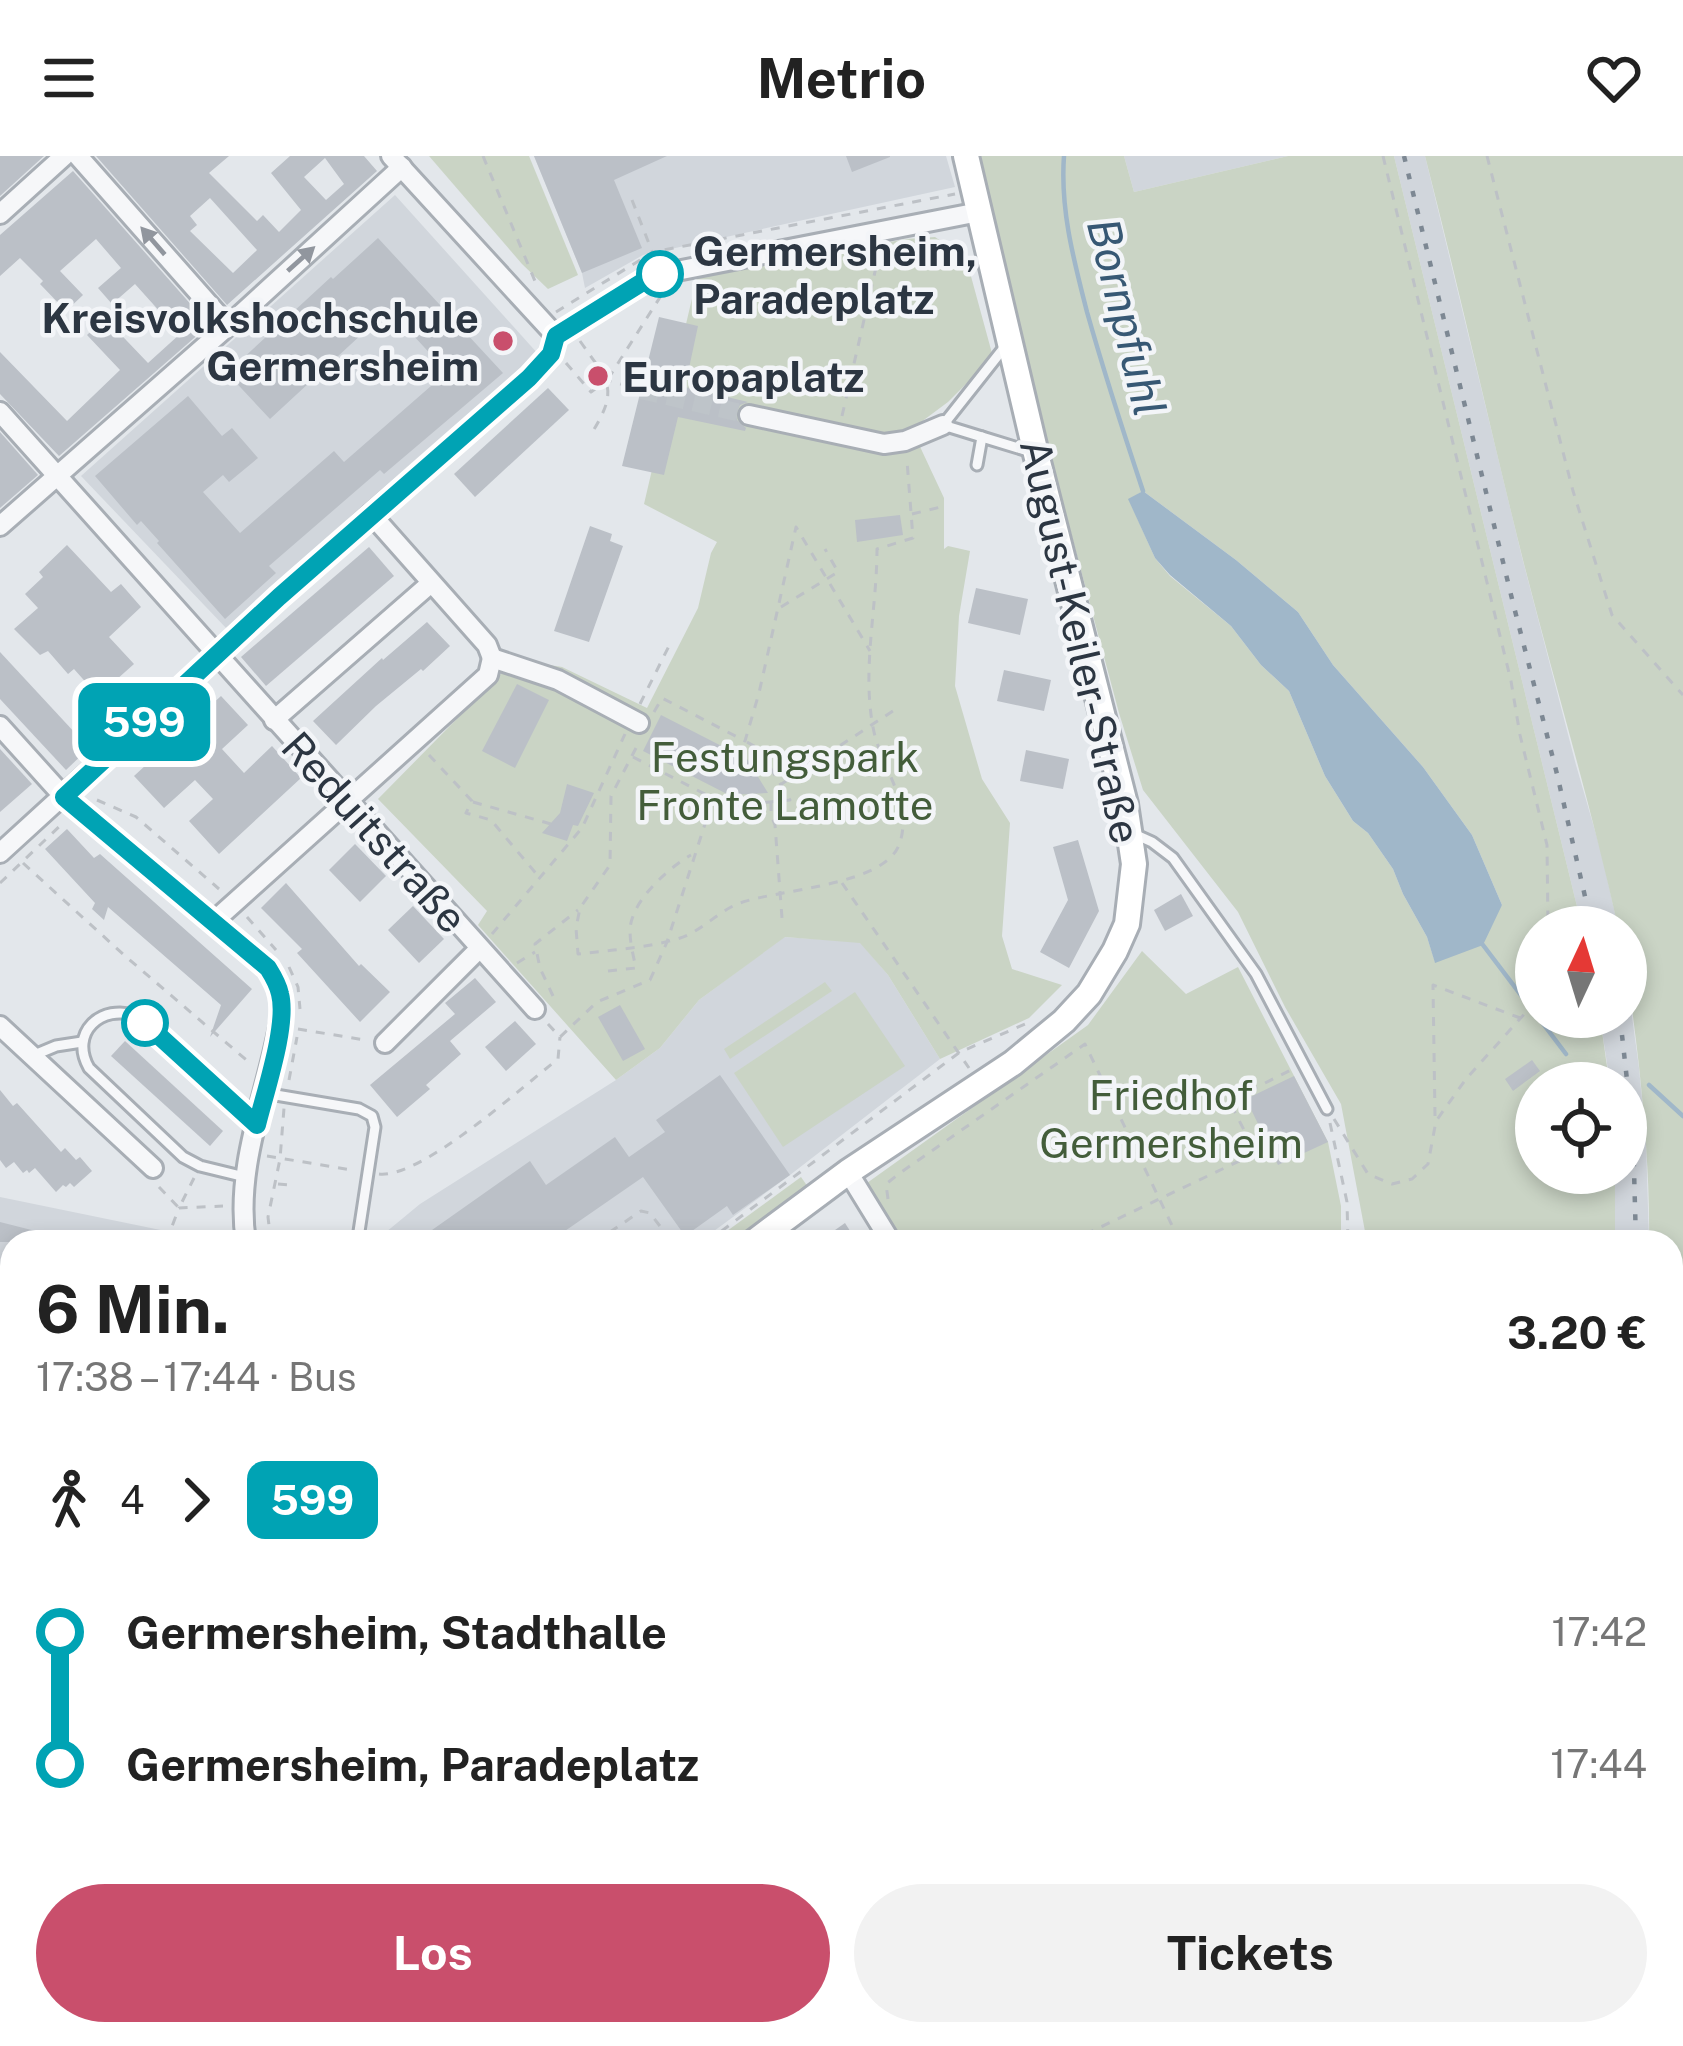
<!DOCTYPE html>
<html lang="de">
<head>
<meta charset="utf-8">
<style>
	body { margin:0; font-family:"Public Sans",sans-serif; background:#f2f2f2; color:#222; height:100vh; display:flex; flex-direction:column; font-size:45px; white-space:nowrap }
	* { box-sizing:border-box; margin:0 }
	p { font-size:39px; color:#767676 }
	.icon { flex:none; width:66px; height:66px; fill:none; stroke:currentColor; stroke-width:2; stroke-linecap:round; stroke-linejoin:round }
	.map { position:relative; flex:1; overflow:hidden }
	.sheet { position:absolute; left:0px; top:1074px; width:1683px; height:816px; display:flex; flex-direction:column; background:#fff; border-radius:36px 36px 0 0; box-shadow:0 6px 18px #0003 }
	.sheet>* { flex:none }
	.badge { padding:0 24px; border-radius:18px; font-size:42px; line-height:78px }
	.needle { width:78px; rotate:4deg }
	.fabs { position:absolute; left:1515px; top:750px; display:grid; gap:24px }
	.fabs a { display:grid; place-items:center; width:132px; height:132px; border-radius:50%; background:#fff; box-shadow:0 6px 18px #0003; font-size:60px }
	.map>.badge { position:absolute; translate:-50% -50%; box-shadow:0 0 0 6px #fff }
	.legs { display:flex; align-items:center; gap:18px; height:132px; padding:0 36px; font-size:39px }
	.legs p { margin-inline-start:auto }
	.head { display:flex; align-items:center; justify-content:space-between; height:204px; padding:0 36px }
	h1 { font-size:66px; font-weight:700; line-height:90px }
	.cta { display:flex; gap:24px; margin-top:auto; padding:24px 36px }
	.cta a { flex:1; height:138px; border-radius:72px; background:#c94f6c; color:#fff; font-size:48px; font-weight:700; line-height:138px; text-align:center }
	.cta a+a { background:#f2f2f2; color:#222 }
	ul { padding:0 36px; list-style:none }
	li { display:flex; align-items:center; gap:42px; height:132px; font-size:45px }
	li i { display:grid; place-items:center; width:18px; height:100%; margin:0 15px; background:currentColor }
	li i::after { content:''; width:30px; height:30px; margin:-15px; border:9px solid; border-radius:50%; background:#fff }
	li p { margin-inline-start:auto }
	li:first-child i { background:linear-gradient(#0000 50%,currentColor 0) }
	li:last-child i { background:linear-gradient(currentColor 50%,#0000 0) }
	header { display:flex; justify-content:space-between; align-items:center; height:156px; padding:0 36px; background:#fff; font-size:54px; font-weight:700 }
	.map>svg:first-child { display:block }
	.built { fill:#d1d6dc }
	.green { fill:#cad4c5; fill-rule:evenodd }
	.water { fill:#a0b7c9 }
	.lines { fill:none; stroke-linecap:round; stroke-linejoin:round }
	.stream { stroke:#a0b7c9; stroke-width:4.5 }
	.building { fill:#bbc0c7; fill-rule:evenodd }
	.street-tunnel { stroke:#bec4c9; stroke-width:18; stroke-dasharray:18 9; stroke-linecap:butt }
	.lane-casing { stroke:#a8aeb5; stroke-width:15 }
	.street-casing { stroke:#a8aeb5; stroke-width:24 }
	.secondary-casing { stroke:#a8aeb5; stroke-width:30 }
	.path { stroke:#bdc1c6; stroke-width:3; stroke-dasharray:9 9; stroke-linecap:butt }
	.lane { stroke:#f6f7f9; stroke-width:9 }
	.street { stroke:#f6f7f9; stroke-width:18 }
	.secondary { stroke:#fff; stroke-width:24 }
	.rail { stroke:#7d8893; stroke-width:4.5; stroke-dasharray:6 12; stroke-linecap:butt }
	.oneway { fill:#91969e }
	.line-1-casing { stroke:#fff; stroke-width:27 }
	.line-1 { stroke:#00a3b4; stroke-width:18 }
	.stop-1-dot { fill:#fff; stroke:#00a3b4; stroke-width:6 }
	.poi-dot { fill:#c94f6c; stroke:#f3f5f8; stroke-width:4.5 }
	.labels { text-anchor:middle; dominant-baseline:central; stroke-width:9; stroke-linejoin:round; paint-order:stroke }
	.stop-label { font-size:42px; font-weight:bold; fill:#2c3642; stroke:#f3f5f8; text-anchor:start }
	.poi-label { font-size:42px; font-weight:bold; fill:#2c3642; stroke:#f3f5f8; text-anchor:end }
	.street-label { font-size:42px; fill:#2c3642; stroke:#f3f5f8 }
	.park-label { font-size:42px; fill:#435d3a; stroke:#f3f5f8 }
	.water-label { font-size:45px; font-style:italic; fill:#375874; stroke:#f3f5f8 }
</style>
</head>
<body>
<header><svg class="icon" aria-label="menu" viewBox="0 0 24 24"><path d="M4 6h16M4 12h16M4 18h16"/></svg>Metrio<svg class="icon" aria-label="heart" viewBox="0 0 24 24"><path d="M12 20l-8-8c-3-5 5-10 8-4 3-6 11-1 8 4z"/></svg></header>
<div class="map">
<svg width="1683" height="1890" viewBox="0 0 1683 1890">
	<rect width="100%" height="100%" fill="#e3e7eb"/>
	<g class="built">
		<path d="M534 0H946L955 31 643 99 585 132 582 117Z"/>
		<path d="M1124 0H1288L1134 36Z"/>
		<path d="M1394 0H1425L1522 401 1576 609 1602 699 1618 771H1582Z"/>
		<path d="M395 39 539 199 227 473 81 320Z"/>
		<path d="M784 781 860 786 888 819 940 903 790 1019 699 1086H374L420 1048 616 924 660 892 699 844Z"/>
		<path d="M1626 816 1639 912 1646 986 1649 1086H1615V1017H1626V927H1610L1600 861H1626Z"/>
		<path d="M0 1041 219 1086H12V1261L0 1258Z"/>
		<path d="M1303 1878H1358L1348 1890H1304L1306 1887Z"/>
	</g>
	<g class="green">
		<path d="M429 0H529L578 119 548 133 522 108Z"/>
		<path d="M981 0H1124L1134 36 1288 0H1394L1582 771H1536V861H1600L1609 925 1536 927V1017H1615V1086H1367L1341 948 1285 851 1238 756 1143 634 1119 557 1009 144ZM1143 335 1236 404 1298 456 1333 509 1423 611 1472 679 1502 749 1457 798 1435 806 1427 781 1403 738 1393 713 1368 677 1353 665 1325 620 1289 535 1261 509 1231 470 1170 420 1155 402 1129 344Z"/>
		<path d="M1425 0H1683V1334H1671V1086H1649C1650 1027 1645 968 1639 910 1634 863 1626 818 1626 771H1618C1591 649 1555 529 1524 408 1490 273 1460 136 1425 0Z"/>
		<path d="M935 81 966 102 993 201 948 246 905 278 915 280 944 342V393L948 390 970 395 959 460 955 530 982 623 1010 667 1002 780 1012 813 1062 829 1029 862 940 903 888 819 860 787 785 781 699 844 660 892 616 924 478 769 487 755 378 643 501 518 512 503 562 511 647 552 698 452 711 397 717 386 644 348 697 121 906 83Z"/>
		<path d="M1142 795 1186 838 1238 811 1328 986 1341 1050V1086H905L867 1027 1088 869Z"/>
		<path d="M825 826 832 835 730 903 724 893Z"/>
		<path d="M855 836 905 910 783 991 734 917Z"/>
		<path d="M801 1021 808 1031 729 1086H712Z"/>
		<path d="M1054 1878H1303L1306 1887 1304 1890H1054L1048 1885Z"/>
		<path d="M1358 1878H1638L1655 1890H1348Z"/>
	</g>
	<path class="water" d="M1143 335 1236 404 1298 456 1333 509 1423 611 1472 679 1502 749 1483 789 1435 807 1427 781 1403 738 1393 713 1368 677 1353 665 1325 620 1289 535 1261 509 1231 470 1170 419 1155 402 1128 343Z"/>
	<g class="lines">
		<g class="stream">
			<path d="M1064 0C1060 54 1074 105 1087 156 1104 216 1123 275 1143 335"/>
			<path d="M1483 789 1536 859"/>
			<path d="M1538 861 1566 898"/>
			<path d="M1649 929 1683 960"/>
			<path d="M1588 1890H1591"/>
		</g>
	</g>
	<g class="building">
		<path d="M0 0H44L0 40Z"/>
		<path d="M96 0H229L209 17 257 65 263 59 279 76 301 54 271 17 290 0H364L377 15 227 149ZM325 2 344 28 326 44 304 21ZM210 42 257 94 233 117 190 75 197 69 190 60Z"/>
		<path d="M534 0H667L614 24 642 92 582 117Z"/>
		<path d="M846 0H890V1L852 16Z"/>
		<path d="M73 15 209 169 59 300 0 238V196L67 265 120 214 87 179 105 162 148 207 180 178 135 128 112 148 98 132 121 112 96 83 60 115 83 139 66 155 40 128 43 125 20 102 0 120V79Z"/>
		<path d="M378 82 503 217 384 318 380 314 269 410 276 417 225 463 157 387 159 385 141 365 137 369 95 320 188 240 222 280 232 272 258 302 229 326 223 319 203 336 240 377 334 295 344 306 447 216 389 153 270 263 227 217 331 121 333 123Z"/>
		<path d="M659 161 698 170 685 231 748 246 740 249 736 257 737 264 746 272 745 275 678 261 664 319 622 310Z"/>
		<path d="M548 232 569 254 475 341 454 318Z"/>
		<path d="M0 276 38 319 0 352Z"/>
		<path d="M900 359 903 379 857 386 855 364Z"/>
		<path d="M590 370 612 378 610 385 623 390 589 486 554 475Z"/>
		<path d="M67 389 111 436 121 428 141 451 109 481 134 508 98 540 74 513 68 518 48 495 40 499 14 473 38 452 25 438 43 421 39 416Z"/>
		<path d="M369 391 394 420 266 530 241 501Z"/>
		<path d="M976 432 1028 443 1020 479 968 467Z"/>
		<path d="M427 466 450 490 423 515 421 513 376 550 336 589 313 565 382 502 383 504Z"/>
		<path d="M0 496 89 592 66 614 0 543Z"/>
		<path d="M1004 514 1051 524 1044 555 997 545Z"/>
		<path d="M517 528 549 544 515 612 482 595Z"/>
		<path d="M221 540 248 569 222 593 244 617 272 590 301 622 219 698 189 665 213 643 195 624 164 652 134 620Z"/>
		<path d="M661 559 747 603 768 637 729 639 643 595Z"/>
		<path d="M0 593 32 628 0 656Z"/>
		<path d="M1026 594 1069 603 1063 633 1020 625Z"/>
		<path d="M567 628 594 637 578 670 573 669 567 685 542 677 560 657Z"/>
		<path d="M67 673 94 702 100 698 252 833 210 881 221 849 108 751 104 764 92 753 95 747 45 693Z"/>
		<path d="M1078 684 1099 755 1069 812 1040 796 1068 744 1053 691Z"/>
		<path d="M355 688 386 720 360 746 329 714Z"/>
		<path d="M286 727 359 810 361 808 390 836 360 866 297 797 302 793 261 752Z"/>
		<path d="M1181 738 1193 760 1165 775 1154 754Z"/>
		<path d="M413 750 444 783 419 807 388 774Z"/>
		<path d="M475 822 496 846 450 885 461 898 426 929 430 933 397 961 370 929 455 858 445 847Z"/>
		<path d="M620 849 645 893 623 905 598 861Z"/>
		<path d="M515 865 536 888 506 915 485 891Z"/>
		<path d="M125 885 223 975 210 990 111 900Z"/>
		<path d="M1532 904 1540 915 1513 935 1505 923Z"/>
		<path d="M720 919 790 1019 733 1059 727 1050 685 1080 643 1021 549 1086H415L530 1005 546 1029 615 981 629 1001 665 976 656 964Z"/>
		<path d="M1294 920 1328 986 1278 1009 1246 943Z"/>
		<path d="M0 934 13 950 17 947 61 996 65 992 76 1004 80 1001 92 1015 74 1031 70 1027 66 1031 63 1029 56 1036 35 1012 29 1017 27 1014 23 1017 14 1006 6 1012 0 1004Z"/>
		<path d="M0 1066 59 1081 58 1086H0Z"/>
		<path d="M845 1067 857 1086H818Z"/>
	</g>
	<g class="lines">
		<path class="street-tunnel" d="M641 234 749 259"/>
		<defs>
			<g id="lane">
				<path d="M982 281 943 269 1007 188"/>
				<path d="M977 309 982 281 1031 296"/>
				<path d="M1132 677 1152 686 1173 702 1256 818 1327 953"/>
				<path d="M32 900 56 890 82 886"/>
				<path d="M264 937 359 953 372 960 375 971 358 1082 378 1086"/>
				<path d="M245 1021 200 1010 183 1001 89 912C69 877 101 847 137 860L253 966"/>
			</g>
			<g id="street">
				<path d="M78 0 228 170"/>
				<path d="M391 0 556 180"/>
				<path d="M0 58 64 0"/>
				<path d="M0 256 535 853"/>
				<path d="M749 259 884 288 905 285 943 269"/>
				<path d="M371 358 487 489 492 502"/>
				<path d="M0 370 228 170 402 11"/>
				<path d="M492 502 558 524 639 567"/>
				<path d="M274 564 431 427"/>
				<path d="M0 570 64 641 268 812C278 829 282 841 281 861 268 935 234 1011 246 1086"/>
				<path d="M0 697 371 358 529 222 551 198 556 180 567 172 656 119 979 56"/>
				<path d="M213 766 488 519 492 502"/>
				<path d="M0 870 153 1012"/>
				<path d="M385 887 479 793"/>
				<path d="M848 1016 891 1086"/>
				<path d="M0 1498 12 1501"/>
				<path d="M0 1831 12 1823"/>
				<path d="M1671 1834 1683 1845"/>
				<path d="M1671 1872 1683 1881"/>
				<path d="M895 1878 896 1890"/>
			</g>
			<g id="secondary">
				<path d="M754 1086 848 1016 1013 907 1064 865 1089 838 1115 795 1127 768 1134 708 1125 648 1036 298 966 0"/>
				<path d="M0 1290 12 1293"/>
			</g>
		</defs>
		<use href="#lane" class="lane-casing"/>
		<use href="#street" class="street-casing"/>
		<use href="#secondary" class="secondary-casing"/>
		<g class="path">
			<path d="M483 0 537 130"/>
			<path d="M1383 0 1511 525 1520 579 1547 689 1548 771"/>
			<path d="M1487 0 1573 335 1612 459 1683 539"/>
			<path d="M632 44 655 103"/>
			<path d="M556 156 653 96 955 38"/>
			<path d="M580 185C607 224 620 231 593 275"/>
			<path d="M566 207 591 236 607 224 641 234"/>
			<path d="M608 223 664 135"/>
			<path d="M842 260 880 94"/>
			<path d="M912 358 945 350"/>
			<path d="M781 451 838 416 825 393"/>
			<path d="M640 548 670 488"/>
			<path d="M654 556 662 542 745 585 759 537 796 371 870 495"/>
			<path d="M636 592 611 640 610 709 580 752 576 772 578 798C611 794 646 792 677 783 700 777 718 755 740 747 779 733 883 730 899 689 914 650 882 612 874 576 861 516 877 454 877 393L913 382 907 305"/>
			<path d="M429 599 472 645 466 657 491 664 539 721"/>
			<path d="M633 601 728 650 790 644 759 593 747 586"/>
			<path d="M780 629 899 551"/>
			<path d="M97 644 136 661 219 733"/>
			<path d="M473 646 551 668"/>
			<path d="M771 646V659L775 669 782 762"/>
			<path d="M23 707 124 799 251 908"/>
			<path d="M0 727 64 666"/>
			<path d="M842 727 969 912"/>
			<path d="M247 761 276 794"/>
			<path d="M492 778 582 672 625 578"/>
			<path d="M517 807 535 796"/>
			<path d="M289 811 298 831 300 853"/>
			<path d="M608 815 636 812C633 798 627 777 632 763 639 739 670 711 691 699"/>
			<path d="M553 840 540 812 535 788 578 754"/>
			<path d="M548 868 560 881 597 846 650 824 667 786 713 643"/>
			<path d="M298 873 365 884"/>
			<path d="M289 924 297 881"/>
			<path d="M1435 960 1433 829 1520 862"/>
			<path d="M1334 963 1368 1018 1392 1028 1412 1023 1428 1008 1436 965 1466 923 1536 845"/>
			<path d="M1330 967 1347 1046 1348 1086"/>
			<path d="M267 1000 352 1014"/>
			<path d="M379 1018C421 1023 522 931 558 903L560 881"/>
			<path d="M278 1028 289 1029"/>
			<path d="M159 1031 179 1052 194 1022"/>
			<path d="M888 1043 886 1028 900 1017 1085 888 1180 1086"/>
			<path d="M908 1077 914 1086"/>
			<path d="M166 1086 179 1052 223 1050"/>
			<path d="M271 1086 268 1061 280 1003 284 952"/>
			<path d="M595 1086 641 1055 650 1057 672 1086"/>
			<path d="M707 1086 960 896 1030 866"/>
			<path d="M1069 1086 1256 997 1229 945 1291 914"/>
			<path d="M0 1665 12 1674"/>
			<path d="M1386 1890 1398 1878"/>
		</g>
		<use href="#lane" class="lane"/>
		<use href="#street" class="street"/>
		<use href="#secondary" class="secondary"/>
		<g class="rail">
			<path d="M1404 0 1514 451 1557 618 1592 771"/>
			<path d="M1620 861 1633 978 1636 1086"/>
			<path d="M1318 1890 1328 1878"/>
		</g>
	</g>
	<defs><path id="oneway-solid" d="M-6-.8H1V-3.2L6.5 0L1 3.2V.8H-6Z" transform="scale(3)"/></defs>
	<g class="oneway">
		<use href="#oneway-solid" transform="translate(153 85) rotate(-131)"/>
		<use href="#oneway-solid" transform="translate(301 103) rotate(-42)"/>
	</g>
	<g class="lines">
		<defs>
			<path id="line-1" d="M145 867 257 969C265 936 288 869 280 838 278 828 273 820 268 812L64 641 279 441 529 222 551 198 556 180 649 122 660 118"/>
		</defs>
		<use href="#line-1" class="line-1-casing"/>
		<use href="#line-1" class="line-1"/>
	</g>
	<g class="stop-1-dot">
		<circle cx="660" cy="118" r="21"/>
		<circle cx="145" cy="867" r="21"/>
	</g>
	<g class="poi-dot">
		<circle cx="503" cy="185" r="12"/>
		<circle cx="598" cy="220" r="12"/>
	</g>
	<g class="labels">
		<g class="stop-label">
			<text x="693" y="94">Germersheim,<tspan x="693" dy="48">Paradeplatz</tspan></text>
		</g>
		<g class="poi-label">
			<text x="479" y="161">Kreisvolkshochschule<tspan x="479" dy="48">Germersheim</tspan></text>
			<text x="622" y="220" text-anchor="start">Europaplatz</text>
		</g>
		<g class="street-label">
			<text transform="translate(1081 485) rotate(77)">August-Keiler-Straße</text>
			<text transform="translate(375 676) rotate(48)">Reduitstraße</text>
		</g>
		<g class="park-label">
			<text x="785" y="600">Festungspark<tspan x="785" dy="48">Fronte Lamotte</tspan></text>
			<text x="1171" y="938">Friedhof<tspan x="1171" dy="48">Germersheim</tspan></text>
		</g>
		<g class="water-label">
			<text transform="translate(1127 161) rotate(76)">Bornpfuhl</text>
		</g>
	</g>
</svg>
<div class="fabs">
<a><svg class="needle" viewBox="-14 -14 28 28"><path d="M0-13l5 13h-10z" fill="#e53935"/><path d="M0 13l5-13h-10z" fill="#767676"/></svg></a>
<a><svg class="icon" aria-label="locate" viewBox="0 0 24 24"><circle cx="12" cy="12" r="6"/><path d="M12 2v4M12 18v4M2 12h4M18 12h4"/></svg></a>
</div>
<b class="badge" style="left:144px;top:566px;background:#00a3b4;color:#fff">599</b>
<section class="sheet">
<div class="head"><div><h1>6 Min.</h1><p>17:38 – 17:44 · Bus</p></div><b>3.20 €</b></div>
<div class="legs"><svg class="icon" aria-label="walk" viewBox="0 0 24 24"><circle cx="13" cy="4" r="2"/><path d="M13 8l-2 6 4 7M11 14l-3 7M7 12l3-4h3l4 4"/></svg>4<svg class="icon" aria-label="forward" viewBox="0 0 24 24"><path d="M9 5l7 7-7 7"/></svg><b class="badge" style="background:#00a3b4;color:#fff">599</b></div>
<ul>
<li><i style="color:#00a3b4"></i><b>Germersheim, Stadthalle</b><p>17:42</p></li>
<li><i style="color:#00a3b4"></i><b>Germersheim, Paradeplatz</b><p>17:44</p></li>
</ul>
<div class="cta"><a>Los</a><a>Tickets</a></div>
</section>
</div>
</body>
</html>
